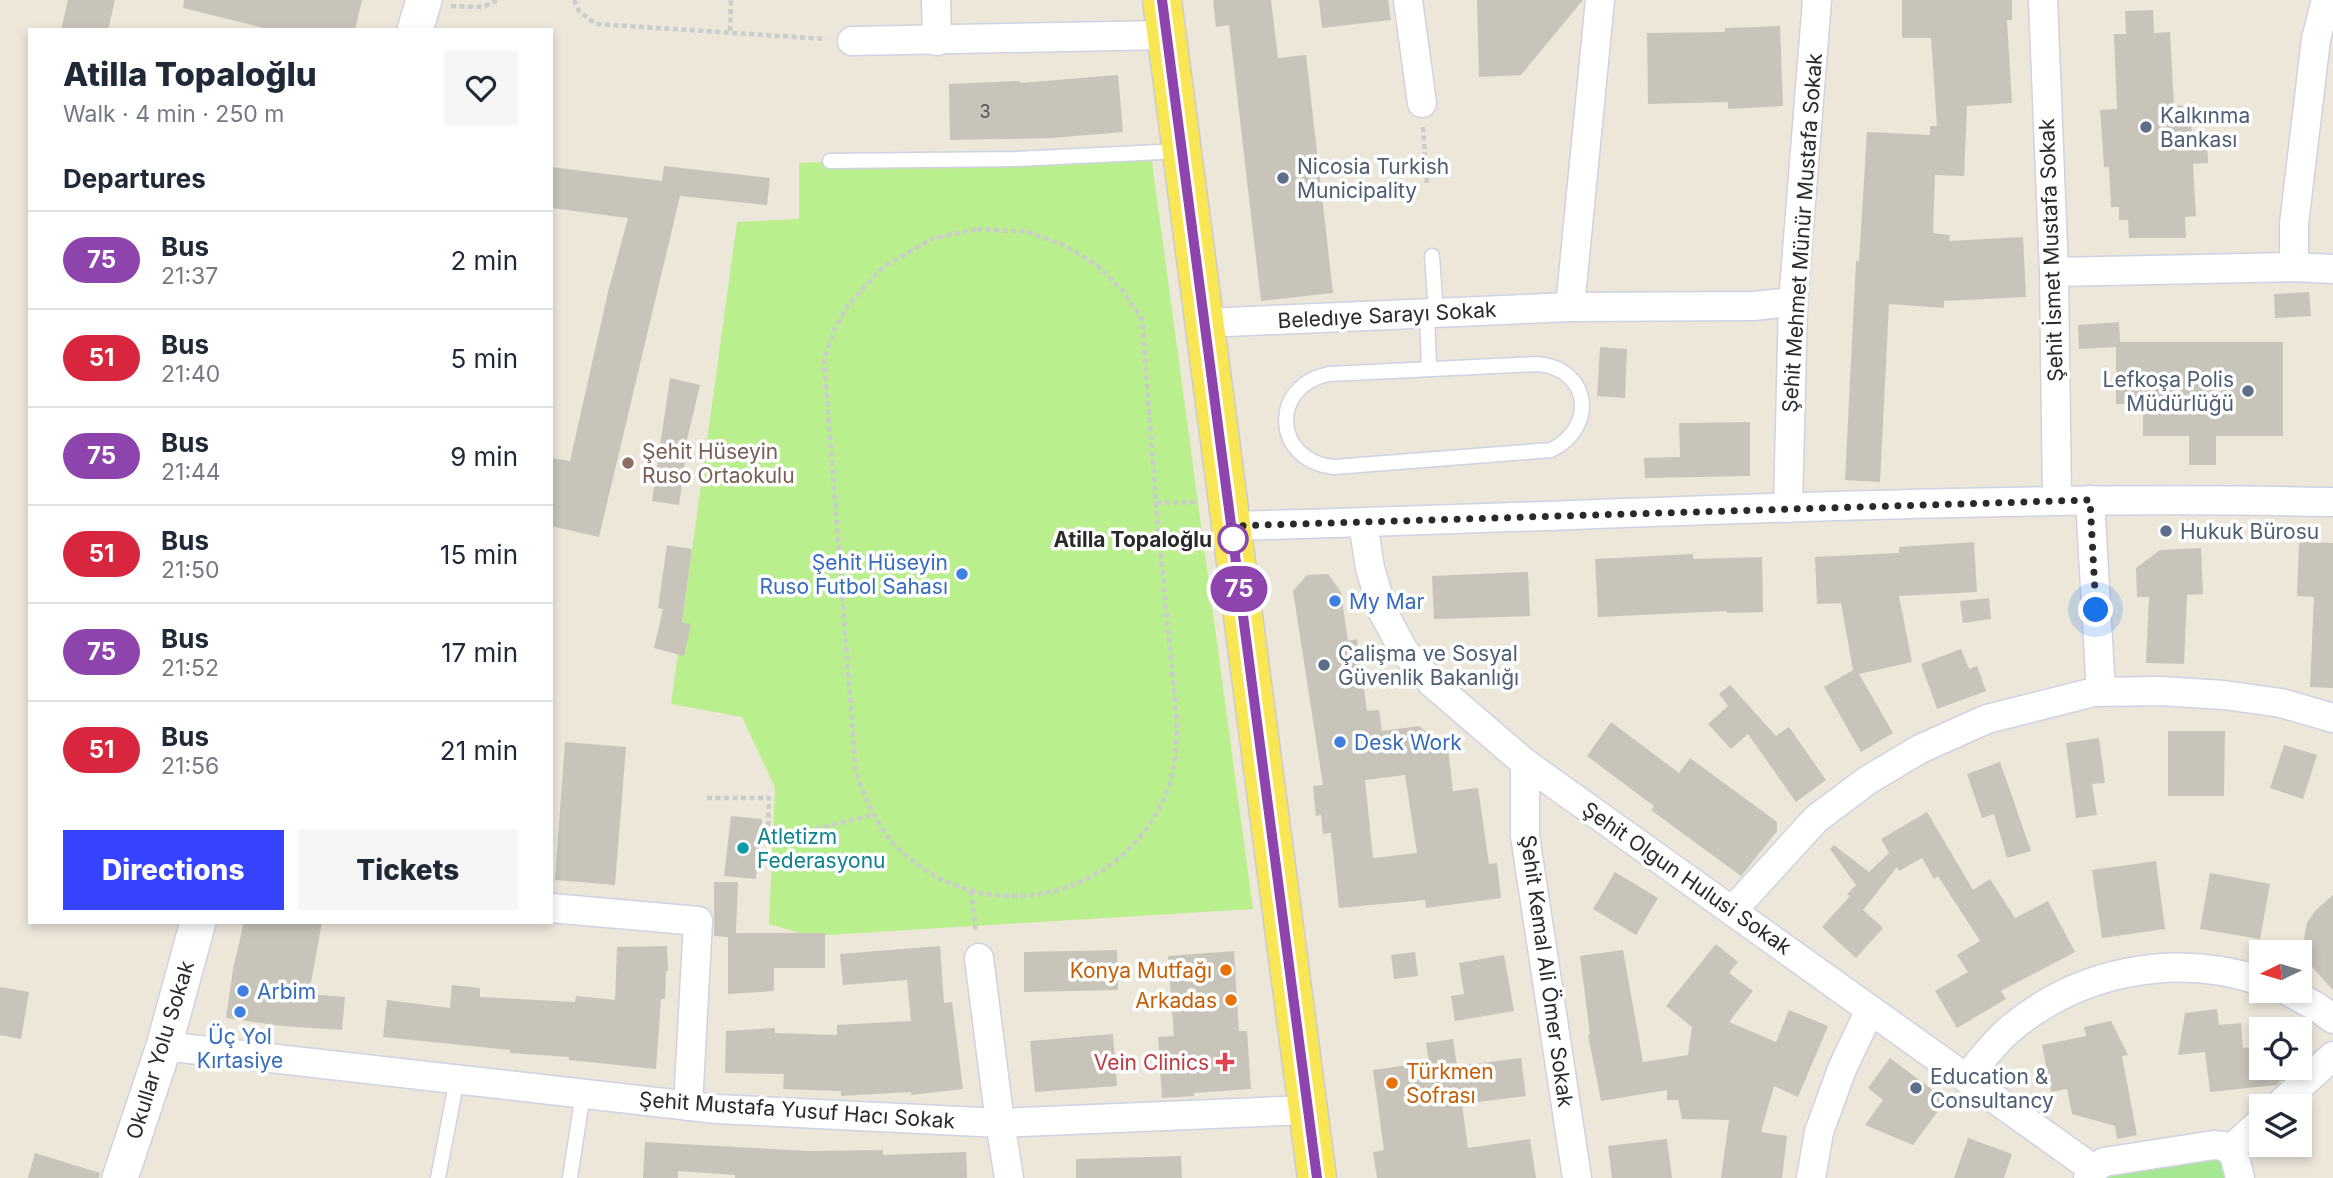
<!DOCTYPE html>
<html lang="en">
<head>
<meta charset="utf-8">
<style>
	body { margin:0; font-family:Inter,sans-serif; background:#f6f6f7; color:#1f2937; height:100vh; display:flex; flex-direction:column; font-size:26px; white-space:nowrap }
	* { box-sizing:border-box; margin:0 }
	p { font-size:23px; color:#747a83 }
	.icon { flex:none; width:38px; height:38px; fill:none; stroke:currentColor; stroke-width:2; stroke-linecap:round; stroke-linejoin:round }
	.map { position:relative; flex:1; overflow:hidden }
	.sheet { position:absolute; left:28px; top:28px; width:525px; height:896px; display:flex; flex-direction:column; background:#fff; border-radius:0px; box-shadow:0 4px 10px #0003 }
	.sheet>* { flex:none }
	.badge { padding:0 14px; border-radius:23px; font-size:24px; line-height:46px }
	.needle { width:46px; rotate:265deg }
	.fabs { position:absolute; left:2249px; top:940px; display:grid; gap:14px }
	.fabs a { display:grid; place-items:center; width:63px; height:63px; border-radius:0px; background:#fff; box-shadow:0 4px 10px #0003; font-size:35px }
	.you { position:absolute; width:35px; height:35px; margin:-18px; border:5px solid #fff; border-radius:50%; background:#1a73e8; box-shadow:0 0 0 10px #1a73e833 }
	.map>.badge { position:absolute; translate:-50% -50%; box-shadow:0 0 0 4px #fff }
	h2 { padding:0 35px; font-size:26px; line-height:63px }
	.round { display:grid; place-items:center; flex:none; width:74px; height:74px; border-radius:0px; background:#f6f6f7 }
	.head { display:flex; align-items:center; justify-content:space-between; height:119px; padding:0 35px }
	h1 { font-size:33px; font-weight:800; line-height:52px }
	.button { display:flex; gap:14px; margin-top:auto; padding:14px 35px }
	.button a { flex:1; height:80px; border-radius:0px; background:#3543ff; color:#fff; font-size:28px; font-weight:800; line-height:80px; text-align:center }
	.button a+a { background:#f6f6f7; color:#1f2937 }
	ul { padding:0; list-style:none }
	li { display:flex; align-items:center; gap:21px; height:98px; padding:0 35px; border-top:2px solid #e0e1e3 }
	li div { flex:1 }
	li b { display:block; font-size:26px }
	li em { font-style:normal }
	li .badge { min-width:77px; font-weight:700; text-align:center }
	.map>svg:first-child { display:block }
	.green { fill:#a6e793 }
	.pitch { fill:#baef8e }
	.building { fill:#c8c4ba; fill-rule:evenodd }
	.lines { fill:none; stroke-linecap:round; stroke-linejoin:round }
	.service-casing { stroke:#d0d1e3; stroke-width:17 }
	.minor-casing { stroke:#d0d1e3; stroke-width:31 }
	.tertiary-casing { stroke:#d0d1e3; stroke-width:38 }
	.primary-casing { stroke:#ccc; stroke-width:41 }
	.path { stroke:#ccc; stroke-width:4.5; stroke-dasharray:5 3.5; stroke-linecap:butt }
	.service { stroke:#fff; stroke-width:14 }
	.minor { stroke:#fff; stroke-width:28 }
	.tertiary { stroke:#fff; stroke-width:35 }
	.primary { stroke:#f8e654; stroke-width:38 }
	.line-casing { stroke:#fff; stroke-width:16 }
	.line { stroke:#8e44ad; stroke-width:10 }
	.walk { stroke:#2a2a2a; stroke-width:7; stroke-dasharray:0 12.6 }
	.service-dot { fill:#5c6f8a; stroke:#fff; stroke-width:2.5 }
	.education-dot { fill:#8d6e63; stroke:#fff; stroke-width:2.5 }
	.stop-dot { fill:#fff; stroke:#8e44ad; stroke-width:3.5 }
	.shop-dot { fill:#3f7fe0; stroke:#fff; stroke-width:2.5 }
	.culture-dot { fill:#0f9aa8; stroke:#fff; stroke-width:2.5 }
	.food-dot { fill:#e8710a; stroke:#fff; stroke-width:2.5 }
	.health-dot { fill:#e0444e; stroke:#fff; stroke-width:2.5 }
	.labels { text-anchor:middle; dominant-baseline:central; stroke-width:7; stroke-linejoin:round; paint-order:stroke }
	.number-label { font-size:18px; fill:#52504e }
	.service-label { font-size:21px; fill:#4e5e75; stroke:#fff; text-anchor:start }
	.street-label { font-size:21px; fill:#2a2a2a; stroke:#fff }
	.education-label { font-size:21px; fill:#785e54; stroke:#fff; text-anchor:start }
	.stop-label { font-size:21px; font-weight:bold; fill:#2a2a2a; stroke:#fff; text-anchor:end }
	.shop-label { font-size:21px; fill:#366cbe; stroke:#fff; text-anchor:start }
	.culture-label { font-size:21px; fill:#0d838f; stroke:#fff; text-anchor:start }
	.food-label { font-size:21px; fill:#c56008; stroke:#fff; text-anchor:end }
	.health-label { font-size:21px; fill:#be3a42; stroke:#fff; text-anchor:end }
</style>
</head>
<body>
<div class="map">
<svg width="2333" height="1178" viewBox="0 0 2333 1178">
	<rect width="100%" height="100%" fill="#ede7da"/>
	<path class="green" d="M2213 1157 2222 1163 2226 1178H2105L2115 1171Z"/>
	<path class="pitch" d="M1150 147 1253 909 811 936 769 924 775 788 771 779 742 717 671 704 737 222 799 219V163Z"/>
	<g class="building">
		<path d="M68 0H115L108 30H61Z"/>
		<path d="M184 0H362L355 30H272L183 8Z"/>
		<path d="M1213 0H1271L1278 58 1306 55 1333 293 1261 301 1229 25 1216 27Z"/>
		<path d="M1319 0H1388L1391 20 1322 28Z"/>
		<path d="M1477 0H1583L1521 75 1479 77Z"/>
		<path d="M1902 0H2012V20H2007L2012 103 1967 106 1964 176 1935 175 1933 233 1950 235 1949 241 2023 237 2026 297 1944 301V308L1889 304 1880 482 1845 480 1856 261H1859L1867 132 1930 135V126H1937L1931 38H1902Z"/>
		<path d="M2153 10 2154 33 2170 32 2174 106 2182 105 2183 116 2191 115 2192 139 2207 138 2208 163 2193 164 2196 216 2185 217 2186 238H2129L2128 220H2119V207H2111L2109 167H2104L2100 110 2117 109 2114 34H2126L2125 11Z"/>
		<path d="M1780 26 1783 106 1728 109V102L1648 104 1647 33 1725 32V28Z"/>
		<path d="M1118 75 1123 132 1052 138 950 140 949 84 1020 81V83Z"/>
		<path d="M664 166 770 178 767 205 680 196 599 537 551 526V458L570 461 608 292 628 218 551 208V167L662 181Z"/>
		<path d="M2309 292 2311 316 2275 318 2274 294Z"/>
		<path d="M2119 322 2120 342H2283V436H2216V465H2189V436H2143V404H2116V347L2079 349 2078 325Z"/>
		<path d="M1600 347 1627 349 1625 398 1597 396Z"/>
		<path d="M670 378 700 385 685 448H687L679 505 652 501Z"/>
		<path d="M1750 422V476L1645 478 1644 458 1680 457 1679 423Z"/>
		<path d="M1974 542 1977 592 1899 596 1912 662 1859 674 1893 733 1861 752 1824 687 1853 670 1841 603 1817 604 1815 557 1899 553V547Z"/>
		<path d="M2299 542 2333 543V688L2310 687 2314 597 2297 596Z"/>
		<path d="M667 545 692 549 682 622 691 624 684 656 654 648 663 609 658 608Z"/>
		<path d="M2201 548 2203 594 2187 595 2184 664 2146 663 2149 597H2137L2136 568 2160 550Z"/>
		<path d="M1693 554V559L1762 557 1763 612 1727 613V611L1598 617 1595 559Z"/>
		<path d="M1528 572 1530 616 1434 619 1432 576Z"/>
		<path d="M1328 574 1341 592 1348 641 1357 639 1367 711 1379 710 1382 731 1419 726 1448 749 1453 791 1478 788 1489 864 1497 863 1501 898 1426 908 1425 900 1339 908 1331 833 1323 834 1321 815 1316 816 1313 786 1323 785 1293 591 1307 575ZM1405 775 1417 853 1373 858 1365 780Z"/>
		<path d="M1989 598 1991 619 1963 623 1960 601Z"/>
		<path d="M1961 649 1969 669 1977 666 1986 691 1937 709 1921 664Z"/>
		<path d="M1730 685 1776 736 1789 727 1826 780 1796 802 1748 734 1731 749 1708 724 1728 706 1719 694Z"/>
		<path d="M1611 722 1679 773 1690 758 1777 822V831L1741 876 1651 810 1654 806 1587 756Z"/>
		<path d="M2168 731H2225L2224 796H2168Z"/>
		<path d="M2099 738 2105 783 2092 784 2097 815 2076 818 2066 743Z"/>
		<path d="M565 742 626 747 615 885 555 880Z"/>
		<path d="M2284 745 2317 755 2303 799 2270 788Z"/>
		<path d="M2000 762 2031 851 2007 858 1994 814 1982 818 1967 774Z"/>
		<path d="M1927 812 1973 890 1990 879 2015 918 2048 901 2075 952 2001 991 2006 999 1957 1028 1935 991 1968 972 1957 955 1980 941 1938 876 1934 879 1922 858 1899 871 1897 867 1863 910 1883 928 1856 958 1822 927 1850 896 1847 894 1856 885 1830 849 1834 845 1869 872 1889 853 1881 839Z"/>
		<path d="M731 816 762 819 756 879 724 876Z"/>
		<path d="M2156 861 2165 929 2102 938 2092 870Z"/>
		<path d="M1615 872 1658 898 1636 935 1593 909Z"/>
		<path d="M2210 873 2270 884 2260 939 2200 929Z"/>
		<path d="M714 882H738L736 933H825V968H774V991L728 994V937L714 936Z"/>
		<path d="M2333 895V990L2312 967 2306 954 2304 939 2307 923 2315 911Z"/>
		<path d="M244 922H322L309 994 345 997 342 1030 282 1026 226 1018 233 969Z"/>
		<path d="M1716 944 1738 962 1729 973 1753 991 1729 1022 1776 1042 1789 1010 1828 1026 1798 1097 1774 1086 1761 1132 1787 1136 1782 1178H1721L1729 1120 1682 1119 1678 1100H1667V1090L1601 1101 1588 1035 1590 1034 1580 956 1623 950 1643 1062 1688 1055 1692 1027 1666 1006Z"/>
		<path d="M667 946 668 971H666L665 999H661L656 1069 569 1060V1057L510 1053V1050L383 1037 387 1000 450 1008 452 985 480 988V997L575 1002 576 996 615 1000 617 947Z"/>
		<path d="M940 946 944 1003 952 1002 963 1089 911 1095V1092L841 1096V1091L783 1089 784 1074 725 1073 726 1031 775 1028V1033L837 1035V1025L911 1021 907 980 843 985 840 954Z"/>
		<path d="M1117 950 1118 990 1024 992V952Z"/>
		<path d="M1234 951 1239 1031H1247L1251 1089 1194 1093V1096L1162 1098 1158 1037 1174 1036 1168 956Z"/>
		<path d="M1415 952 1418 976 1394 979 1391 955Z"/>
		<path d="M1504 955 1514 1011 1455 1021 1451 996 1464 994 1459 963Z"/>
		<path d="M0 987 29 992 21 1039 0 1035Z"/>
		<path d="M2217 1009 2219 1025 2241 1023 2243 1048 2261 1046V1068H2296L2276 1085 2210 1092 2205 1052 2178 1055 2185 1013Z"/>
		<path d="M2111 1021 2128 1055 2122 1056 2137 1135 2117 1139 2115 1126 2072 1114 2067 1089 2051 1092 2042 1045 2086 1036 2084 1027Z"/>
		<path d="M1113 1034 1117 1086 1035 1092 1030 1041Z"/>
		<path d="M1453 1039 1457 1066 1521 1058 1526 1096 1462 1104 1468 1148 1530 1139 1536 1178H1377L1373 1152 1384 1150 1373 1070 1429 1062 1426 1043Z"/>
		<path d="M1890 1058 1946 1100 1913 1145 1865 1125 1883 1100 1868 1088Z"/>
		<path d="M1968 1138 2012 1154 2004 1178H1954Z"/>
		<path d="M1667 1139 1672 1178H1612L1608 1146Z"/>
		<path d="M645 1142 808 1151 883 1150V1155L966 1152 967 1178H735V1175L678 1171V1178H643Z"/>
		<path d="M35 1153 100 1173 99 1178H28Z"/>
		<path d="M1181 1156 1182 1178H1076V1159Z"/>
	</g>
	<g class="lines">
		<defs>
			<g id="service">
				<path d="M830 161 1016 159 1181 151"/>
				<path d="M1432 256 1436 313"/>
				<path d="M1427 313 1429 369"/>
				<path d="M1538 364C1591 369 1597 428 1551 450L1334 467C1273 461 1269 386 1329 374Z"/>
				<path d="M438 1178 457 1079"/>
				<path d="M570 1178 583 1093"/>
			</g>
			<g id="minor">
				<path d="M936 0 937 41"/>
				<path d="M1408 0 1422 103"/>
				<path d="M2043 0 2054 272 2057 500"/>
				<path d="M852 41 1167 35"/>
				<path d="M2294 267V224L2316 39 2326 0"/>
				<path d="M2054 272 2294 267 2333 269"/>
				<path d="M1570 307 1600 0"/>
				<path d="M1204 323 1570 307 1753 306 1793 302"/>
				<path d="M2090 500 2101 692"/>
				<path d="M1788 508 1793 302 1817 0"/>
				<path d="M1363 523 1370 568 1383 612 1404 651 1432 683 1525 763 2093 1169"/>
				<path d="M1231 526C1598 517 1965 494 2333 502"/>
				<path d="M1525 763V836L1577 1178"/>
				<path d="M551 908 698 921 688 1106"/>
				<path d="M1732 911 1816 819 1868 780 1920 749 1987 719 2094 692 2160 691 2224 695 2281 703 2333 718"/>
				<path d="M979 958 1000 1123 1009 1178"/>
				<path d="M2286 990 2317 1007 2333 1019"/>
				<path d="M164 1046 717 1109 1000 1123 1307 1110"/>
				<path d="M1966 1078C1980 1062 1993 1044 2009 1030 2078 971 2175 952 2261 981"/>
				<path d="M2278 1106 2333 1056"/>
				<path d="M2230 1150 2261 1122"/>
				<path d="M1811 1178 1819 1132 1842 1069 1870 1010"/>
				<path d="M2088 1178 2093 1169 2104 1162 2214 1145 2224 1146 2234 1154 2240 1178"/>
			</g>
			<g id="tertiary">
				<path d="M415 30 424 0"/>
				<path d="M120 1178 164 1046 198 922"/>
			</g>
			<path id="primary" d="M1162 0 1317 1178"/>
		</defs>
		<use href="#service" class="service-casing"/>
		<use href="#minor" class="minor-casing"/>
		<use href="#tertiary" class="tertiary-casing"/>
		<use href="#primary" class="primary-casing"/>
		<g class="path">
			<path d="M574 0 579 11 596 24 826 39"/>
			<path d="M451 6 483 7 498 0"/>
			<path d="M730 31 731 0"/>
			<path d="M1423 127 1427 185"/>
			<path d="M977 229 1027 232 1064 245 1097 265 1122 290 1142 319 1156 503 1177 723C1176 746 1176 770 1167 791 1122 904 977 933 893 843 875 823 866 797 856 773L824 360 834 331 848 305 883 267 932 239Z"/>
			<path d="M1156 503 1196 502"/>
			<path d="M707 798H769L768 840 873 815"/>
			<path d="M971 891 976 932"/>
		</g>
		<use href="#service" class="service"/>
		<use href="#minor" class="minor"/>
		<use href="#tertiary" class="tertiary"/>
		<use href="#primary" class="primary"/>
	</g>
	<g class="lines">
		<defs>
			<path id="line" d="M1162 0 1317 1178"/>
		</defs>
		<use href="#line" class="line-casing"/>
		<use href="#line" class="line"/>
		<path class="walk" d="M1233 539 1231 526 2090 500 2096 610"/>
	</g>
	<g class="service-dot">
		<circle cx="2146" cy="127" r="7"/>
		<circle cx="1283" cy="178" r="7"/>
		<circle cx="2248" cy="391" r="7"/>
		<circle cx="2166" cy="531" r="7"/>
		<circle cx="1324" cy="665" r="7"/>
		<circle cx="1916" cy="1088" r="7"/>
	</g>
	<circle class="education-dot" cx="628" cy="463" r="7"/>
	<circle class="stop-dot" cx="1233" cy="539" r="14"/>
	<g class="shop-dot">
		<circle cx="962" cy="574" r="7"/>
		<circle cx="1335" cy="601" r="7"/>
		<circle cx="1340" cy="742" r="7"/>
		<circle cx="243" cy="991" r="7"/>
		<circle cx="240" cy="1012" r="7"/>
	</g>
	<circle class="culture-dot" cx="743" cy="848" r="7"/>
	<g class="food-dot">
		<circle cx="1226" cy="970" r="7"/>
		<circle cx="1231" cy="1000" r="7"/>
		<circle cx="1392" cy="1083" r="7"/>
	</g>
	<path class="health-dot" d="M1221.5 1051.5h7v7h7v7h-7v7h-7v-7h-7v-7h7z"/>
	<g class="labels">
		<g class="number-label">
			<text x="985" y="111">3</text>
		</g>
		<g class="service-label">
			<text x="2160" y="115">Kalkınma<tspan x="2160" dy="24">Bankası</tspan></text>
			<text x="1297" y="166">Nicosia Turkish<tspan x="1297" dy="24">Municipality</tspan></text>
			<text x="2234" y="379" text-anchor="end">Lefkoşa Polis<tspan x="2234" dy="24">Müdürlüğü</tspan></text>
			<text x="2180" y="531">Hukuk Bürosu</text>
			<text x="1338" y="653">Çalişma ve Sosyal<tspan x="1338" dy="24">Güvenlik Bakanlığı</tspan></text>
			<text x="1930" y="1076">Education &amp;<tspan x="1930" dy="24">Consultancy</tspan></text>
		</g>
		<g class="street-label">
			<text transform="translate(1802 233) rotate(-86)">Şehit Mehmet Münür Mustafa Sokak</text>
			<text transform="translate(2051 250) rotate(-92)">Şehit İsmet Mustafa Sokak</text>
			<text transform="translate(1387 315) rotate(-3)">Beledıye Sarayı Sokak</text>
			<text transform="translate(1687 878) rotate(35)">Şehit Olgun Hulusi Sokak</text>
			<text transform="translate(1547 971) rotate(82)">Şehit Kemal Ali Ömer Sokak</text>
			<text transform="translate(160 1050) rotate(-73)">Okullar Yolu Sokak</text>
			<text transform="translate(797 1110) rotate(4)">Şehit Mustafa Yusuf Hacı Sokak</text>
		</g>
		<g class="education-label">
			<text x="642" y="451">Şehit Hüseyin<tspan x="642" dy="24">Ruso Ortaokulu</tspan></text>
		</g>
		<g class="stop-label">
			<text x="1212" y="539">Atilla Topaloğlu</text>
		</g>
		<g class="shop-label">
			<text x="948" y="562" text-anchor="end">Şehit Hüseyin<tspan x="948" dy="24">Ruso Futbol Sahası</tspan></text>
			<text x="1349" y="601">My Mar</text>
			<text x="1354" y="742">Desk Work</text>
			<text x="257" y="991">Arbim</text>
			<text x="240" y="1036" text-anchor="middle">Üç Yol<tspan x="240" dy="24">Kırtasiye</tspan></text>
		</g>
		<g class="culture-label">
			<text x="757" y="836">Atletizm<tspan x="757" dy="24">Federasyonu</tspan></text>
		</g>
		<g class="food-label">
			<text x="1212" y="970">Konya Mutfağı</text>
			<text x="1217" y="1000">Arkadas</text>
			<text x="1406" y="1071" text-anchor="start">Türkmen<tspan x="1406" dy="24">Sofrası</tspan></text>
		</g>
		<g class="health-label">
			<text x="1209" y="1062">Vein Clinics</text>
		</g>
	</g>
</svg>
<div class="fabs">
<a><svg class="needle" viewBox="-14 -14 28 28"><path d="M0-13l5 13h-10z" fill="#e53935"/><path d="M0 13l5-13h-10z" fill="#747a83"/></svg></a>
<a><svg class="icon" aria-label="locate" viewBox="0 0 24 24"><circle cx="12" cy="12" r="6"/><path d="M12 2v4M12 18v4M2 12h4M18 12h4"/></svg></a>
<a><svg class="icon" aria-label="layers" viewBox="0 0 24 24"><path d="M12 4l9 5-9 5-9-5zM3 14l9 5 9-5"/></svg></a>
</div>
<div class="you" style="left:2096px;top:610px"></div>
<b class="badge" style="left:1239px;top:589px;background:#8e44ad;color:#fff">75</b>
<section class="sheet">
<div class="head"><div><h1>Atilla Topaloğlu</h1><p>Walk · 4 min · 250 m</p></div><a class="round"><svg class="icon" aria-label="heart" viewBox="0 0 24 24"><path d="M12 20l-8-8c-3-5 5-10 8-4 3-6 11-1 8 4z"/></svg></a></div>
<h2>Departures</h2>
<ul>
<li><span class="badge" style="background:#8e44ad;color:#fff">75</span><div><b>Bus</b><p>21:37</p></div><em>2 min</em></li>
<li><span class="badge" style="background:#d7263d;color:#fff">51</span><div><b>Bus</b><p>21:40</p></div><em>5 min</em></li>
<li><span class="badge" style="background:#8e44ad;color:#fff">75</span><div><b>Bus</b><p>21:44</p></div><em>9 min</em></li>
<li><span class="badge" style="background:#d7263d;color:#fff">51</span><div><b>Bus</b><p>21:50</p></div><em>15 min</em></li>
<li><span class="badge" style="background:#8e44ad;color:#fff">75</span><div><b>Bus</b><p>21:52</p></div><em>17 min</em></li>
<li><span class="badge" style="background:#d7263d;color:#fff">51</span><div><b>Bus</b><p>21:56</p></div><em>21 min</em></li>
</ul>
<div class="button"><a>Directions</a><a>Tickets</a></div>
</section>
</div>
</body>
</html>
